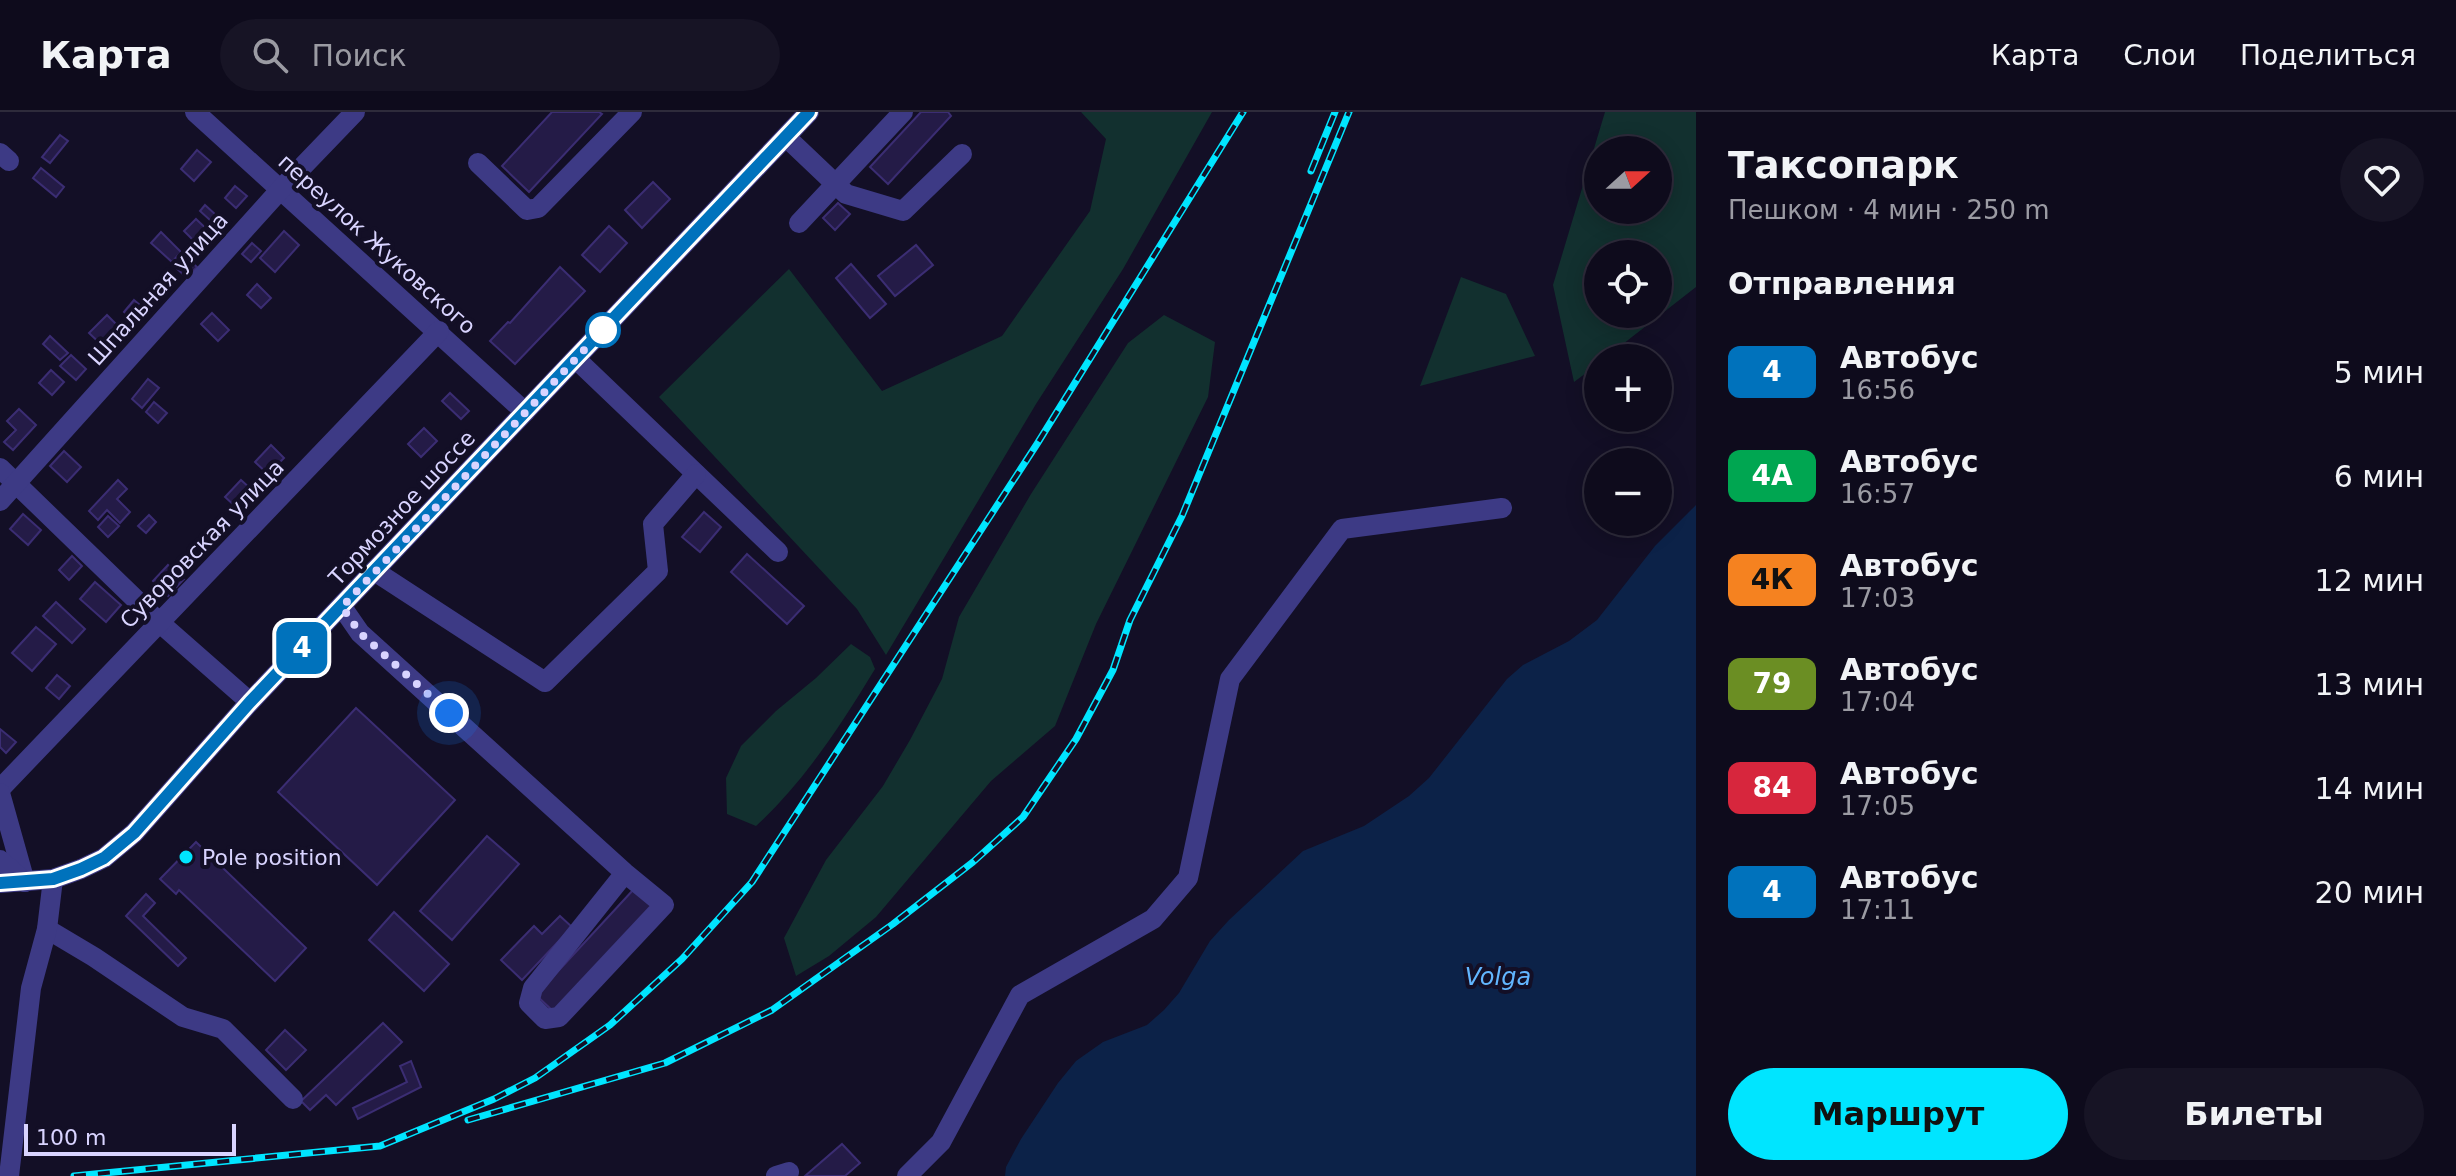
<!DOCTYPE html>
<html lang="ru">
<head>
<meta charset="utf-8">
<style>
	body { margin:0; font-family:"DejaVu Sans",sans-serif; background:#171425; color:#f1f3f6; height:100vh; display:flex; flex-direction:column; font-size:30px; white-space:nowrap }
	* { box-sizing:border-box; margin:0 }
	p { font-size:26px; color:#9b9ba3 }
	.icon { flex:none; width:44px; height:44px; fill:none; stroke:currentColor; stroke-width:2; stroke-linecap:round; stroke-linejoin:round }
	.map { position:relative; flex:1; overflow:hidden }
	.drawer { display:flex; flex-direction:column; background:#0e0b1c; width:760px }
	.drawer>* { flex:none }
	.badge { padding:0 16px; border-radius:12px; font-size:28px; line-height:52px }
	.needle { width:52px; rotate:69deg }
	.fabs { position:absolute; left:1584px; top:24px; display:grid; gap:16px }
	.fabs a { display:grid; place-items:center; width:88px; height:88px; border-radius:50%; background:#0e0b1c; box-shadow:0 4px 20px #0003,0 0 0 2px #2e2b3b; font-size:40px }
	.scale { position:absolute; left:24px; bottom:20px; width:212px; box-sizing:border-box; padding-left:8px; border:4px solid #d9d4ff; border-top:0; font-size:22px; line-height:28px; white-space:nowrap; color:#d9d4ff; -webkit-text-stroke:6px #130f26; paint-order:stroke }
	.you { position:absolute; width:40px; height:40px; margin:-20px; border:6px solid #fff; border-radius:50%; background:#1a73e8; box-shadow:0 0 0 12px #1a73e833 }
	.map>.badge { position:absolute; translate:-50% -50%; box-shadow:0 0 0 4px #fff }
	h2 { padding:0 32px; font-size:30px; line-height:72px }
	.round { display:grid; place-items:center; flex:none; width:84px; height:84px; border-radius:42px; background:#171425 }
	.summary { display:flex; align-items:center; justify-content:space-between; height:136px; padding:0 32px }
	h1 { font-size:38px; font-weight:600; line-height:60px }
	.action { display:flex; gap:16px; margin-top:auto; padding:16px 32px }
	.action a { flex:1; height:92px; border-radius:48px; background:#00e5ff; color:#111; font-size:32px; font-weight:600; line-height:92px; text-align:center }
	.action a+a { background:#171425; color:#f1f3f6 }
	ul { padding:0; list-style:none }
	li { display:flex; align-items:center; gap:24px; height:104px; padding:0 32px }
	li div { flex:1 }
	li b { display:block; font-size:30px }
	li em { font-style:normal }
	li .badge { min-width:88px; font-weight:700; text-align:center }
	header { display:flex; align-items:center; gap:48px; box-sizing:border-box; height:112px; padding:0 40px; background:#0e0b1c; border-bottom:2px solid #2e2b3b }
	header strong { font-size:38px }
	nav { display:flex; gap:44px; margin-inline-start:auto; font-size:28px }
	.search { width:560px; height:72px; background:#171425; display:flex; align-items:center; gap:20px; box-sizing:border-box; padding:0 28px; border-radius:44px; color:#9b9ba3; font-size:30px }
	main { display:flex; flex:1; min-height:0 }
	.map>svg:first-child { display:block }
	.green { fill:#12302f; fill-rule:evenodd }
	.water { fill:#0c2248 }
	.building { fill:#241b47; stroke:#3b2d73; stroke-width:2 }
	.lines { fill:none; stroke-linecap:round; stroke-linejoin:round }
	.minor { stroke:#3d3a85; stroke-width:20 }
	.rail-casing { stroke:#00e5ff; stroke-width:7 }
	.rail { stroke:#130f26; stroke-width:4; stroke-dasharray:12; stroke-linecap:butt }
	.line-casing { stroke:#fff; stroke-width:18 }
	.line { stroke:#0072bc; stroke-width:12 }
	.walk { stroke:#d9d4ff; stroke-width:8; stroke-dasharray:0 14.4 }
	.stop-dot { fill:#fff; stroke:#0072bc; stroke-width:4 }
	.poi-dot { fill:#00e5ff; stroke:#130f26; stroke-width:3 }
	.labels { text-anchor:middle; dominant-baseline:central; stroke-width:8; stroke-linejoin:round; paint-order:stroke }
	.street-label { font-size:22px; fill:#d9d4ff; stroke:#130f26 }
	.poi-label { font-size:22px; fill:#d9d4ff; stroke:#130f26; text-anchor:start }
	.water-label { font-size:24px; font-style:italic; fill:#62b6ff; stroke:#130f26 }
</style>
</head>
<body>
<header>
<strong>Карта</strong>
<div class="search"><svg class="icon" aria-label="search" viewBox="0 0 24 24"><circle cx="10" cy="10" r="6"/><path d="M15 15l6 6"/></svg>Поиск</div>
<nav><a>Карта</a><a>Слои</a><a>Поделиться</a></nav>
</header>
<main>
<div class="map">
<svg width="1696" height="1064" viewBox="0 0 1696 1064">
	<rect width="100%" height="100%" fill="#130f26"/>
	<g class="green">
		<path d="M1081 0H1212L1123 157 1036 292 886 543 857 497 659 285 789 157 882 279 1002 224 1090 99 1106 27Z"/>
		<path d="M1605 0H1696V175L1605 246H1598V252L1574 270 1553 173ZM1658 38V98H1598V38ZM1658 142V202H1598V142Z"/>
		<path d="M1461 165 1506 182 1535 244 1420 274Z"/>
		<path d="M1164 203 1215 230 1208 285 1096 512 1055 614 991 669 876 805 829 844 796 864 784 826 826 748 883 674 910 628 942 567 959 505 1031 382 1128 231Z"/>
		<path d="M851 532 870 545 875 557C841 613 804 670 756 714L727 702 726 666 741 634 776 599 816 566Z"/>
	</g>
	<path class="water" d="M1696 393V1064H1005L1006 1055 1021 1027 1058 971 1076 949 1103 930 1147 913 1164 898 1179 881 1210 829 1229 808 1303 739 1364 714 1409 684 1429 666 1507 567 1523 553 1569 529 1597 508 1655 434Z"/>
	<g class="building">
		<path d="M552 0H599L602 2 529 80 502 54Z"/>
		<path d="M921 0H948L951 4 888 72 870 55Z"/>
		<path d="M60 23 68 29 50 51 42 45Z"/>
		<path d="M197 38 211 50 194 69 181 57Z"/>
		<path d="M41 56 64 75 56 85 33 66Z"/>
		<path d="M653 70 670 87 642 116 625 98Z"/>
		<path d="M235 74 247 84 236 96 225 86Z"/>
		<path d="M838 91 850 102 835 118 823 106Z"/>
		<path d="M205 93 227 113 222 119 200 99Z"/>
		<path d="M196 107 214 124 202 137 184 119Z"/>
		<path d="M609 114 627 131 600 160 582 143Z"/>
		<path d="M284 119 299 133 275 160 260 146Z"/>
		<path d="M161 120 181 140 172 150 151 131Z"/>
		<path d="M252 131 261 139 251 150 242 142Z"/>
		<path d="M916 133 933 153 895 184 878 164Z"/>
		<path d="M183 142 197 155 187 166 173 153Z"/>
		<path d="M851 152 886 192 870 206 836 166Z"/>
		<path d="M560 155 585 179 515 252 490 229 508 210 510 211Z"/>
		<path d="M257 172 271 186 261 196 247 183Z"/>
		<path d="M134 188 146 198 135 210 124 200Z"/>
		<path d="M212 201 229 218 218 229 201 212Z"/>
		<path d="M107 203 124 220 107 238 89 221Z"/>
		<path d="M50 224 68 241 60 248 43 232Z"/>
		<path d="M71 243 86 257 76 268 60 254Z"/>
		<path d="M51 258 64 270 52 283 39 271Z"/>
		<path d="M148 267 159 276 142 296 132 287Z"/>
		<path d="M450 281 469 299 461 307 442 289Z"/>
		<path d="M154 290 167 301 158 311 146 300Z"/>
		<path d="M19 297 36 313 13 338 4 330 16 318 7 309Z"/>
		<path d="M424 316 437 329 421 345 408 332Z"/>
		<path d="M271 333 284 346 268 362 255 350Z"/>
		<path d="M64 339 81 355 67 370 50 354Z"/>
		<path d="M118 368 127 377 117 387 130 400 120 411 107 398 98 408 89 399Z"/>
		<path d="M241 368 251 377 235 394 225 385Z"/>
		<path d="M704 400 721 415 700 440 682 425Z"/>
		<path d="M23 402 41 418 28 433 10 417Z"/>
		<path d="M149 403 156 410 146 421 138 414Z"/>
		<path d="M108 404 119 414 108 425 98 415Z"/>
		<path d="M747 442 804 494 787 512 731 460Z"/>
		<path d="M72 444 82 454 69 468 59 458Z"/>
		<path d="M168 453 184 467 168 484 153 469Z"/>
		<path d="M95 470 121 493 106 510 80 487Z"/>
		<path d="M56 490 85 517 72 531 43 504Z"/>
		<path d="M36 515 56 532 32 559 12 541Z"/>
		<path d="M57 563 70 574 59 587 46 576Z"/>
		<path d="M356 596 455 688 377 773 278 680Z"/>
		<path d="M0 617 16 630 6 641 0 635Z"/>
		<path d="M487 724 519 752 452 828 420 799Z"/>
		<path d="M196 730 306 836 275 869 179 778 176 782 160 767Z"/>
		<path d="M634 777 653 795 555 901 536 883Z"/>
		<path d="M146 782 155 791 143 804 186 846 178 854 126 804Z"/>
		<path d="M394 800 449 852 424 879 369 828Z"/>
		<path d="M560 804 572 815 522 868 501 848 534 814 542 822Z"/>
		<path d="M383 911 402 930 336 993 326 983 310 998 301 989Z"/>
		<path d="M285 918 306 938 286 958 266 938Z"/>
		<path d="M411 949 421 975 358 1007 353 996 407 970 400 954Z"/>
		<path d="M842 1032 860 1051 845 1064H805Z"/>
	</g>
	<g class="lines">
		<g class="minor">
			<path d="M195 0 525 300"/>
			<path d="M786 25 846 82 903 99 962 42"/>
			<path d="M0 41 9 49"/>
			<path d="M478 51 527 98 538 96 632 0"/>
			<path d="M799 111 903 0"/>
			<path d="M576 247 778 440"/>
			<path d="M0 356 160 511 250 590"/>
			<path d="M0 389 280 78 355 0"/>
			<path d="M376 460 545 570 658 459 653 412 696 362"/>
			<path d="M342 495 360 521 625 761 664 793 559 905 545 907 529 891 533 876 625 761"/>
			<path d="M0 677 439 219"/>
			<path d="M0 681 25 770"/>
			<path d="M0 748 25 770"/>
			<path d="M0 771 53 767 81 757 104 746 134 721 250 590 809 0"/>
			<path d="M47 817 94 845 183 905 223 917 293 987"/>
			<path d="M9 1064 31 876 47 817 53 767"/>
			<path d="M776 1064 789 1060"/>
			<path d="M907 1064 941 1030 1020 883 1153 807 1188 766 1230 567 1342 417 1502 396"/>
		</g>
		<defs>
			<g id="rail">
				<path d="M1311 59 1335 0"/>
				<path d="M468 1008 665 951 772 898 893 812 973 750 1023 705 1076 627 1113 558 1130 508 1182 404 1349 0"/>
				<path d="M74 1064 380 1034 494 987 535 966 610 913 682 847 752 770 1037 332 1243 0"/>
			</g>
		</defs>
		<use href="#rail" class="rail-casing"/>
		<use href="#rail" class="rail"/>
	</g>
	<g class="lines">
		<defs>
			<path id="line" d="M0 771 53 767 81 757 104 746 134 721 250 590 809 0"/>
		</defs>
		<use href="#line" class="line-casing"/>
		<use href="#line" class="line"/>
		<path class="walk" d="M449 601 360 521 342 495 603 218"/>
	</g>
	<circle class="stop-dot" cx="603" cy="218" r="16"/>
	<circle class="poi-dot" cx="186" cy="745" r="8"/>
	<g class="labels">
		<g class="street-label">
			<text transform="translate(377 132) rotate(42)">переулок Жуковского</text>
			<text transform="translate(158 177) rotate(-48)">Шпальная улица</text>
			<text transform="translate(402 396) rotate(-47)">Тормозное шоссе</text>
			<text transform="translate(202 432) rotate(-46)">Суворовская улица</text>
		</g>
		<g class="poi-label">
			<text x="202" y="745">Pole position</text>
		</g>
		<g class="water-label">
			<text x="1498" y="865">Volga</text>
		</g>
	</g>
</svg>
<div class="fabs">
<a><svg class="needle" viewBox="-14 -14 28 28"><path d="M0-13l5 13h-10z" fill="#e53935"/><path d="M0 13l5-13h-10z" fill="#9b9ba3"/></svg></a>
<a><svg class="icon" aria-label="locate" viewBox="0 0 24 24"><circle cx="12" cy="12" r="6"/><path d="M12 2v4M12 18v4M2 12h4M18 12h4"/></svg></a>
<a>+</a>
<a>−</a>
</div>
<div class="scale">100 m</div>
<div class="you" style="left:449px;top:601px"></div>
<b class="badge" style="left:302px;top:536px;background:#0072bc;color:#fff">4</b>
</div>
<section class="drawer">
<div class="summary"><div><h1>Таксопарк</h1><p>Пешком · 4 мин · 250 m</p></div><a class="round"><svg class="icon" aria-label="heart" viewBox="0 0 24 24"><path d="M12 20l-8-8c-3-5 5-10 8-4 3-6 11-1 8 4z"/></svg></a></div>
<h2>Отправления</h2>
<ul>
<li><span class="badge" style="background:#0072bc;color:#fff">4</span><div><b>Автобус</b><p>16:56</p></div><em>5 мин</em></li>
<li><span class="badge" style="background:#00a651;color:#fff">4А</span><div><b>Автобус</b><p>16:57</p></div><em>6 мин</em></li>
<li><span class="badge" style="background:#f58220;color:#111">4К</span><div><b>Автобус</b><p>17:03</p></div><em>12 мин</em></li>
<li><span class="badge" style="background:#6b8e23;color:#fff">79</span><div><b>Автобус</b><p>17:04</p></div><em>13 мин</em></li>
<li><span class="badge" style="background:#d7263d;color:#fff">84</span><div><b>Автобус</b><p>17:05</p></div><em>14 мин</em></li>
<li><span class="badge" style="background:#0072bc;color:#fff">4</span><div><b>Автобус</b><p>17:11</p></div><em>20 мин</em></li>
</ul>
<div class="action"><a>Маршрут</a><a>Билеты</a></div>
</section>
</main>
</body>
</html>
